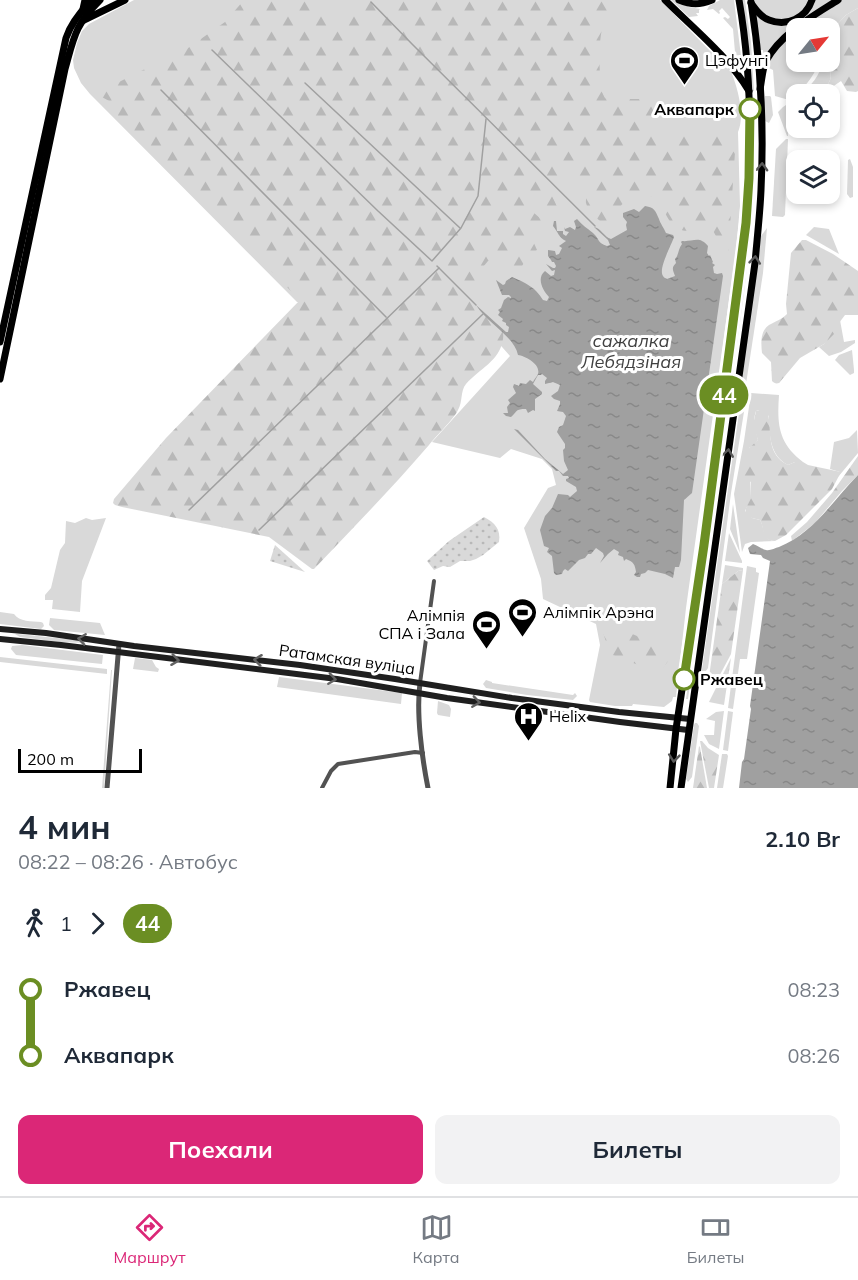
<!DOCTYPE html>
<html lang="ru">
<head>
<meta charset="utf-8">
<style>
	body { margin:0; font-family:Mulish,sans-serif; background:#f2f2f3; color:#1f2937; height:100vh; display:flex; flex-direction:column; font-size:22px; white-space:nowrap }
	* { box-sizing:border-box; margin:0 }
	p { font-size:20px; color:#747a83 }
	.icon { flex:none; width:33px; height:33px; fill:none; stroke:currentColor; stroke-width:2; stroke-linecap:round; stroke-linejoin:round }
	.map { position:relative; height:788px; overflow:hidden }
	.side { display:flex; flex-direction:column; background:#fff; flex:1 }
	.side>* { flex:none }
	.badge { padding:0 12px; border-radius:20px; font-size:21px; line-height:39px }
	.needle { width:39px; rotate:60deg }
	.buttons { position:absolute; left:786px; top:18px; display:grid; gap:12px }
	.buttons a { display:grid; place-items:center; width:54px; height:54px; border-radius:12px; background:#fff; box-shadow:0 3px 9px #0003; font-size:30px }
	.scale { position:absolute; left:18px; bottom:15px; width:124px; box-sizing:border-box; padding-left:6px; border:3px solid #000; border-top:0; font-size:16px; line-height:21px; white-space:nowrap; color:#000; -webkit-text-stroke:4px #fff; paint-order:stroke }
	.map>.badge { position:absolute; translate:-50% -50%; box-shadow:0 0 0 3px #fff }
	.legs { display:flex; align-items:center; gap:9px; height:66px; padding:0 18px; font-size:20px }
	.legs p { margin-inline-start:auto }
	.summary { display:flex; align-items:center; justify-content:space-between; height:102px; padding:0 18px }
	h1 { font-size:33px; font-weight:700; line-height:45px }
	.button { display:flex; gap:12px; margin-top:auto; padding:12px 18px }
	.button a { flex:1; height:69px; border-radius:12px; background:#db2777; color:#fff; font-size:24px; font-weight:700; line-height:69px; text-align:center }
	.button a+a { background:#f2f2f3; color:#1f2937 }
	ul { padding:0 18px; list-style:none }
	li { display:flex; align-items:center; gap:21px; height:66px; font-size:22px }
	li i { display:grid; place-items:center; width:9px; height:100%; margin:0 8px; background:currentColor }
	li i::after { content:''; width:15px; height:15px; margin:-8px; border:4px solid; border-radius:50%; background:#fff }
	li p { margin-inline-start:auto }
	li:first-child i { background:linear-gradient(#0000 50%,currentColor 0) }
	li:last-child i { background:linear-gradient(currentColor 50%,#0000 0) }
	.dock { display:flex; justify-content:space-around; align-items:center; height:84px; border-top:2px solid #e0e1e3; background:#fff; font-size:16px; color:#747a83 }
	.dock a { display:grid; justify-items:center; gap:3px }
	.dock .current { color:#db2777 }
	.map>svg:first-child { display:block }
	.green { fill:#d9d9d9 }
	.forest { fill:url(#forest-firs) }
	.park { fill:url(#park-dots) }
	.water { fill:url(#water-ripples) }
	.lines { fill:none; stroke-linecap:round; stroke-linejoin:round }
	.stream { stroke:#a0a0a0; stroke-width:1.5 }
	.minor { stroke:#525252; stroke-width:4 }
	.tertiary { stroke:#525252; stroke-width:5 }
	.secondary { stroke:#1f1f1f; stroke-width:6 }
	.primary { stroke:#000; stroke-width:7 }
	.trunk { stroke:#000; stroke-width:7 }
	.oneway { stroke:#595959 }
	.oneway2 { stroke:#626262 }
	.line-1-casing { stroke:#fff; stroke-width:14 }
	.line-1 { stroke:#6b8e23; stroke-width:9 }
	.stop-1-dot { fill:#fff; stroke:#6b8e23; stroke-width:3 }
	.labels { text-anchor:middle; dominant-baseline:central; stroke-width:6; stroke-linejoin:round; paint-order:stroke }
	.poi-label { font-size:16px; fill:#000; stroke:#fff; text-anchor:start }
	.stop-label { font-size:16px; font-weight:bold; fill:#000; stroke:#fff; text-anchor:end }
	.street-label { font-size:16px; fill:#000; stroke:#fff }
	.water-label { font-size:18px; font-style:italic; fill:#414141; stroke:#fff }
</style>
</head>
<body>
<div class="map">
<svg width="858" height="788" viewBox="0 0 858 788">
	<defs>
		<pattern id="forest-firs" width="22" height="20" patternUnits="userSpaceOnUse" patternTransform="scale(1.5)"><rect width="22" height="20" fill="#d9d9d9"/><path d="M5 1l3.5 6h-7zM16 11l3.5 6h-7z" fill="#b8b8b8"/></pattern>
		<pattern id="park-dots" width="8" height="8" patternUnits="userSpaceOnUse" patternTransform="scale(1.5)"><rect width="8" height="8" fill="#d9d9d9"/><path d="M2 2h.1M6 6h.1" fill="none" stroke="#b8b8b8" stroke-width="1.8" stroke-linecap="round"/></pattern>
		<pattern id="water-ripples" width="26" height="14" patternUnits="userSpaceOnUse" patternTransform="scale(1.5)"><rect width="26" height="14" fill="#a0a0a0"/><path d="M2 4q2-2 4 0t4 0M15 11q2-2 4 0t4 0" fill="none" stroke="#888"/></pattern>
	</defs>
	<rect width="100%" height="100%" fill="#fff"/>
	<g class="green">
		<path d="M134 0H660L722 63 733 71 732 74C738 89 745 116 738 132L740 206 736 250 686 608 676 697H673L672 701 664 707 633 704 632 706H615L590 702 589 700 600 645 596 624 543 599 541 579 524 528 548 488 556 485 552 469 542 459 511 449 500 458 432 442 510 356 435 271 388 313 297 302 90 94 81 83 74 68 73 60 77 43 82 31 89 24Z"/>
		<path d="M671 0H675L689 7 700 9 699 10V13H696L698 16 689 17Z"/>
		<path d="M720 0H734L742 64 740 68 736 64 733 29 723 18 725 17 728 19 730 17 722 8 719 11 720 13 719 14 713 9 707 10 709 6Z"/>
		<path d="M741 0H745L751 42 754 91H752Z"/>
		<path d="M753 0H810L806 9 791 19H772L759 11Z"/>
		<path d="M815 0H832L795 26 764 63 763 50H760L756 16 792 24Z"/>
		<path d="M840 0H858V8L846 15 830 32V28H799Z"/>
		<path d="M796 30V62H819C813 79 803 89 789 100L775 96 773 70 767 67 775 51Z"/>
		<path d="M823 62H826C835 78 831 84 816 94H801C812 85 819 76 823 62Z"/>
		<path d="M765 96H770L771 97 773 115 769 123 765 121Z"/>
		<path d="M752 97H754L755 102 754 184 751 231 744 293 688 699H686L750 229 753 149Z"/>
		<path d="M792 101 796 103H795L792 113 796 111V117L788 123V136H787L778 112 783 107Z"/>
		<path d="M786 139H788L785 215 783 217 772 216 776 149Z"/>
		<path d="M850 159 853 167V197L850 198 847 194 848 160Z"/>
		<path d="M814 227 829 229 839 254 806 235Z"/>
		<path d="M767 228 763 273 746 384 742 375 761 236Z"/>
		<path d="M840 320 844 342 855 340V343L841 352 829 356 819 347 824 344Z"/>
		<path d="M852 350 854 370V373L850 375 835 360 839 355Z"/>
		<path d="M747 393 731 493 708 668 703 675 701 676 741 399Z"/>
		<path d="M751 393 779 395C777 424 778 443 803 462H795L788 465C770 456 769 435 769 416L759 410 756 411C752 422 756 430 758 440L753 446 749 448 751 498 745 511 752 518 760 520C765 528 762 540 775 541L751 542 745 544 742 552 734 494 744 441Z"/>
		<path d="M857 430 858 453 838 477 840 472 830 469 834 442 849 438Z"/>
		<path d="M733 504 740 553 730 529Z"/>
		<path d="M86 518 92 520 106 518 82 581 80 612 52 609 53 600H45V595L51 588 60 550 65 543 66 521 75 523Z"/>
		<path d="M729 533 742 561V563L725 561Z"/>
		<path d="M725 565 743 568V570L738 571 722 584Z"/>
		<path d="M747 566 756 568V572L759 573 747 659H740L733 709 728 708Z"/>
		<path d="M0 612 14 614C19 622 32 621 41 622L43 623 44 626 41 629 0 624Z"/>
		<path d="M50 618 100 623 105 635 54 630 49 625Z"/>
		<path d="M15 634H18L85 641V643L60 642 20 637Z"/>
		<path d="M22 645 103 655 102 664 16 655 11 649 12 646Z"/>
		<path d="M0 657 107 669V674L0 662Z"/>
		<path d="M135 658 152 660 156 667 159 669 158 672 133 669Z"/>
		<path d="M111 670H112L104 788H102Z"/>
		<path d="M279 677 402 693 401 704 277 687Z"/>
		<path d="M486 680 492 682V683L573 695 575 693 577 696 573 700 527 695 486 688 483 684Z"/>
		<path d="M438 701 449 705 451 709 450 717 438 715 437 713Z"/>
		<path d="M724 711 719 749 709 744 704 735H714L715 721 706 719 716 712Z"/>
		<path d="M728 711 733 712 728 751 723 750Z"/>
		<path d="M695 723H697L699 726 692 777 688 782 686 779 694 725Z"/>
		<path d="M722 754H727L728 756 723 788H717Z"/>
	</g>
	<g class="forest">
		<path d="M244 0H310C323 19 353 28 362 0H617C613 8 607 17 603 26 598 39 598 86 605 98L608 99H651L657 100 659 103 660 132 662 134 724 131 733 133 736 137 728 257 725 259 720 256 717 238 710 225C700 224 692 235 679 229 661 221 666 192 640 196 633 197 624 201 620 207 616 212 615 230 606 227 603 226 602 224 600 221 594 216 588 211 586 203 585 196 591 187 586 180 580 173 561 179 556 185 554 187 553 190 551 193L558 209 554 212 528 197 525 198 523 201C529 213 546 217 548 232L544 234 533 224 515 211 512 212V217L533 241 537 250 534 252 527 255C524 263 522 270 513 272 503 262 502 260 488 261L483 267C486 273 493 277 489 284L478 287 475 290C477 309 506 314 503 339 500 361 479 369 466 384 460 391 463 402 458 410 454 419 436 436 429 445 392 488 353 528 314 569H312L269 537 122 507 115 505 113 503 114 499 166 438 300 300 124 125 119 119 111 102 100 96V93L103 90 145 69H149L157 74 168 62 225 22Z"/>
		<path d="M858 8V91L856 92 847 91 841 81 822 94H816C831 84 835 78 826 62H830V32L846 15Z"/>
		<path d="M802 240H806L833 254 858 271V315H845L839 323 834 334 824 344 800 358 779 383C776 384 774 383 772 381L771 362 762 353C761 343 760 331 769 325 776 321 781 320 787 314L786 304 791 253Z"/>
		<path d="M763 409 768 413C772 433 766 454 788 465L795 462H803L808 465 841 472 832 489 786 535 775 541C759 539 766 531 760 520L748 517 745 515 746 508 751 498V482L745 479 743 476 746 451 758 440 753 425 756 411Z"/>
		<path d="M858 456V475L842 491 815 523 792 541 791 536 807 522 832 493Z"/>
		<path d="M743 570 731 654 714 686 708 684 722 584 738 571Z"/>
		<path d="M599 620 675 652 659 673 610 654Z"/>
		<path d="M731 658 724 705 709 702Z"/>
		<path d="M700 741H702L708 748 719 755 714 788H709Z"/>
		<path d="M699 746 700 747 707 788H693Z"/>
	</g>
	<g class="park">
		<path d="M484 517C495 523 501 529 499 542L483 555 476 559 470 561H460L450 567 443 566 434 570 427 561 449 541Z"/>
		<path d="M275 545 305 572 270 561Z"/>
	</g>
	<g class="water">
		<path d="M645 206C655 208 655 210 659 219 660 223 664 228 666 233L673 235 674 237C671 246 658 269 663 276 664 278 666 278 667 279L675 276C673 270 671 268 676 263L675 259C679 255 678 249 682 244L681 242 682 241C689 242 697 238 702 241 705 242 706 244 708 246L707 253 709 256 710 255 713 262 712 263 715 265 713 267 714 273 717 274 722 273 723 276 692 493 684 500 681 560 679 567H675L673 578 665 574 648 570 645 573 641 574 640 577H637L634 575 636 572C635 565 634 562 626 559L624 561 623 557 618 555 619 552 614 549 608 554 600 563 604 556 603 553 596 548 591 554H588L585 558 579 560 568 571 565 569 563 571 562 574 556 575 554 573 552 556 547 552 549 548 544 546 540 530 545 516 552 508 558 494 568 495 570 497 577 491 576 487 566 481V479L569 478 568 476H563L559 471H556L514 429 518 430 545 459 563 474 568 470 564 461 563 450 565 448V444L557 432 559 427 563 425 566 416 563 412 557 411 560 404V401L554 399 551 396 558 391 560 385 553 382 545 384V381L547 378 542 374 541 375H538L533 384 542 392V394L535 399V411L533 410 528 413 526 409C515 409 518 411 511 417L506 416 503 413H508L507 407 510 403 508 400 516 393 513 387 514 384 519 386 520 383 526 384 530 380 533 382C534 379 537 377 538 374 541 364 525 356 518 355 514 336 487 323 476 305L506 332H508L509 327 506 325V323L502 321 503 319 498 315 500 312 498 310 501 308 504 300 508 297 511 298V297L509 295H502L496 280 503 285 505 284 506 281 512 277C526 283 535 287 543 300L547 301 549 297C543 291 536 278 545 271L551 276 554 275 555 270 552 271 546 264 553 268H555L556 266 554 262H552L551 260 548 256V250L555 251 556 255 559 254 562 248 559 246 566 241C559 238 558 232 553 226L554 221H556L557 231H563V234L566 236 569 232 565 231 564 227 565 229 570 227 575 230 576 227 574 221 577 219C582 225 587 228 593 233 600 239 597 243 607 246L610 245 608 240 594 227C601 228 604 237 611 239L627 230 626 225 627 222 623 217V213L634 209 639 212Z"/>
		<path d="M858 475V788H739L742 762 744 759 751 709 750 706 770 561 763 558 761 555 750 554 748 548 753 544C758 546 762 549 766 550 770 551 775 548 779 547 814 533 833 500 858 475Z"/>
	</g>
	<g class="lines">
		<g class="stream">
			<path d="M371 2 412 44 595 226"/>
			<path d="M212 50 378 211 432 261 461 228 478 196 486 119"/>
			<path d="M305 83 460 228"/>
			<path d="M161 90 386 317"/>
			<path d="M437 266 476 305"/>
			<path d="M189 510 439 268"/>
			<path d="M259 530 483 314"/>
		</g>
		<g class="minor">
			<path d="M420 683 434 581"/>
			<path d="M322 788 331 771 338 764 415 752 423 753"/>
		</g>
		<g class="tertiary">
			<path d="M420 683C416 713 422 758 428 788"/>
			<path d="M107 788 119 644"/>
		</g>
		<g class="secondary">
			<path d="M0 629 46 633 134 646 300 665 395 679 512 698 619 712 690 719"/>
			<path d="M0 639 61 645 337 679 447 698 620 722 688 730"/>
		</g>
		<g class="primary">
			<path d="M84 20 125 0"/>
			<path d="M0 342 66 38C71 23 81 11 92 0"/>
			<path d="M0 379 65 69C74 37 75 25 100 0"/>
			<path d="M670 788 676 729 704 545 746 223C752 149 752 74 739 0"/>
			<path d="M681 788 755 263C757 239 760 214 761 190 764 128 761 64 751 2"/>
		</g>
		<g class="trunk">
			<path d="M665 0C694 29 728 56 749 91"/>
			<path d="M679 0C691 5 700 5 712 0"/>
			<path d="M751 3C756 10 761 17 769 20 787 27 806 18 812 0"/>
			<path d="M83 9 85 0"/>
			<path d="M760 89C762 80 762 70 766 61 780 34 813 16 838 0"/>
		</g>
	</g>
	<defs><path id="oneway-chevron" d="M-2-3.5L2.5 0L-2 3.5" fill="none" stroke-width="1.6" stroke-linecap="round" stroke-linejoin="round" transform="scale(1.5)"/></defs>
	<g class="oneway">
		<use href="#oneway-chevron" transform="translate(762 167) rotate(-88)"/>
		<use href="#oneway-chevron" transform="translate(755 260) rotate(-84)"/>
		<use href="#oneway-chevron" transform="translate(728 453) rotate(-82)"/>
		<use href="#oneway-chevron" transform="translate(674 758) rotate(96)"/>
	</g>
	<g class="oneway2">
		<use href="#oneway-chevron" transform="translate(82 639) rotate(-172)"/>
		<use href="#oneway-chevron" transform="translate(175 660) rotate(7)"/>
		<use href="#oneway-chevron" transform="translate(258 660) rotate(-173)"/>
		<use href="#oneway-chevron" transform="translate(332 679) rotate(8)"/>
		<use href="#oneway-chevron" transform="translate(476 702) rotate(8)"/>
	</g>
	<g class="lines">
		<defs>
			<path id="line-1" d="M684 679 704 545 746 223 749 178 750 109"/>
		</defs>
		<use href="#line-1" class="line-1-casing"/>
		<use href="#line-1" class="line-1"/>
	</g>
	<defs>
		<symbol id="stadium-pin" viewBox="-11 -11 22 30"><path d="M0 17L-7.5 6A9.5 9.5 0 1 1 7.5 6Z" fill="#000" stroke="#fff"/><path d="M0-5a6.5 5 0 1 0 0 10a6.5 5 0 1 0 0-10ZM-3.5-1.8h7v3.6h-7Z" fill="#fff"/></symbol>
		<symbol id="hospital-pin" viewBox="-11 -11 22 30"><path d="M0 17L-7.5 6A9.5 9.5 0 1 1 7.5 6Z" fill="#000" stroke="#fff"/><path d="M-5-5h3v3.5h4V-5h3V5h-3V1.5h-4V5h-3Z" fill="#fff"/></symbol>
	</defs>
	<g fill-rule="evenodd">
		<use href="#stadium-pin" x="668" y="44" width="33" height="45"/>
		<use href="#stadium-pin" x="506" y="596" width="33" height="45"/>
		<use href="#stadium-pin" x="470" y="608" width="33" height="45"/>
		<use href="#hospital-pin" x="512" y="700" width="33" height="45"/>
	</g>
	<g class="stop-1-dot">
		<circle cx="750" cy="109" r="10"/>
		<circle cx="684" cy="679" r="10"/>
	</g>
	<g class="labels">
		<g class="poi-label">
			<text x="705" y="60">Цэфунгі</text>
			<text x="543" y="612">Алімпік Арэна</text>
			<text x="465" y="615" text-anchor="end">Алімпія<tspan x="465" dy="18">СПА і Зала</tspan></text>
			<text x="549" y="716">Helix</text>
		</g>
		<g class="stop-label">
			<text x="734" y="109">Аквапарк</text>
			<text x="700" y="679" text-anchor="start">Ржавец</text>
		</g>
		<g class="street-label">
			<text transform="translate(347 659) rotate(8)">Ратамская вуліца</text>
		</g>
		<g class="water-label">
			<text x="631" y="340">сажалка<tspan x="631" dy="21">Лебядзіная</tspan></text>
		</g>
	</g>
</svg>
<div class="buttons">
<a><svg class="needle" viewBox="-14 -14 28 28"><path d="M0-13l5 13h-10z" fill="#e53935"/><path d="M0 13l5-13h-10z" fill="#747a83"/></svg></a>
<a><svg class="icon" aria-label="locate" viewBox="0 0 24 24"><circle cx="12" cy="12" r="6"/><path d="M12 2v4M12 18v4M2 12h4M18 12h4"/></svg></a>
<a><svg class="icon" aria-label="layers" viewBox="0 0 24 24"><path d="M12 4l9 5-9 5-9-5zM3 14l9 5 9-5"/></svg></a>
</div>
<div class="scale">200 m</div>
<b class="badge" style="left:724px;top:395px;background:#6b8e23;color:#fff">44</b>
</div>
<section class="side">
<div class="summary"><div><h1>4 мин</h1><p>08:22 – 08:26 · Автобус</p></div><b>2.10 Br</b></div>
<div class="legs"><svg class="icon" aria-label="walk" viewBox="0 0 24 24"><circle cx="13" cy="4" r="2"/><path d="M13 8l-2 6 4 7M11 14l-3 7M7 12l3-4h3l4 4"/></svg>1<svg class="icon" aria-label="forward" viewBox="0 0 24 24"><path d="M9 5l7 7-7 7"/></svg><b class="badge" style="background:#6b8e23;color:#fff">44</b></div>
<ul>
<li><i style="color:#6b8e23"></i><b>Ржавец</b><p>08:23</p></li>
<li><i style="color:#6b8e23"></i><b>Аквапарк</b><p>08:26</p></li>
</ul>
<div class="button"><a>Поехали</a><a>Билеты</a></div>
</section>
<nav class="dock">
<a class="current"><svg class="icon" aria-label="directions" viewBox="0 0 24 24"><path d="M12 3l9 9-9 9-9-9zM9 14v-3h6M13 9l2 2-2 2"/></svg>Маршрут</a>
<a><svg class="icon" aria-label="map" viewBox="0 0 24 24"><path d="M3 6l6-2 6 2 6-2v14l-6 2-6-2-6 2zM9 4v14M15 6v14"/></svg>Карта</a>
<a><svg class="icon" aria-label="tickets" viewBox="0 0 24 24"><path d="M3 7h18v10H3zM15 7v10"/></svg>Билеты</a>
</nav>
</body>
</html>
